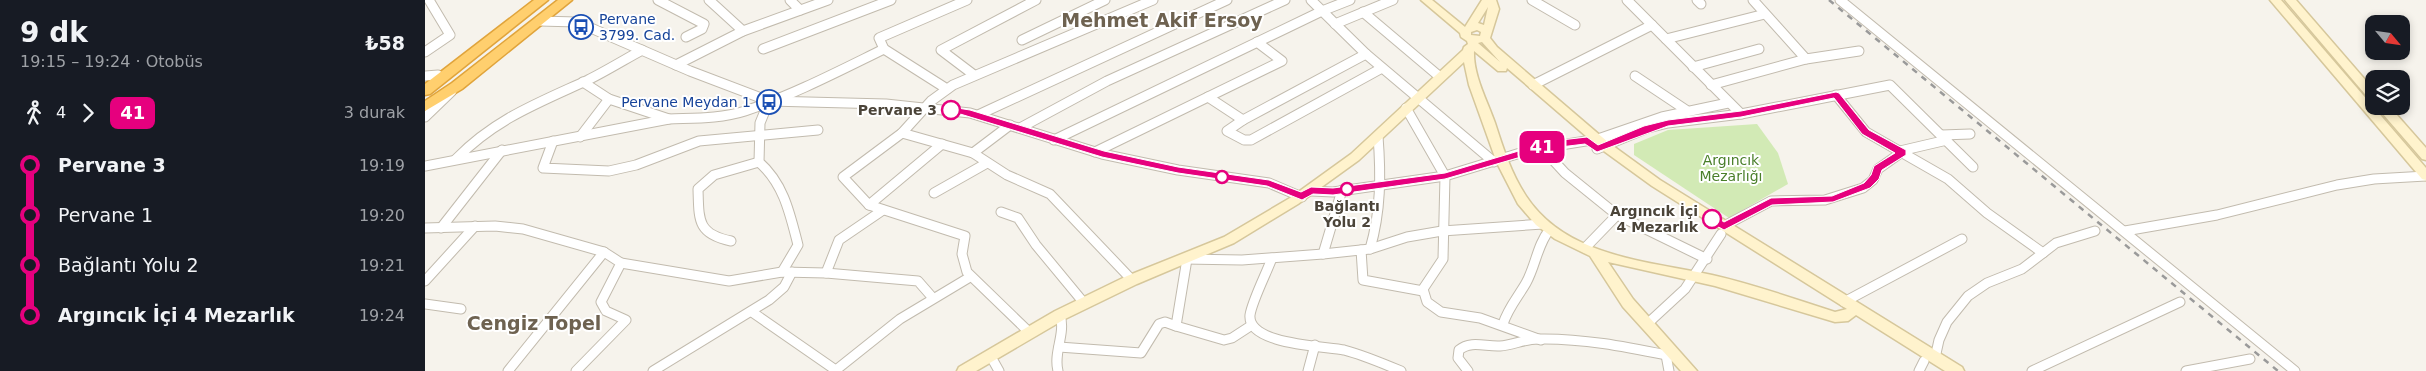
<!DOCTYPE html>
<html lang="tr">
<head>
<meta charset="utf-8">
<style>
	body { margin:0; font-family:"DejaVu Sans",sans-serif; background:#242831; color:#f1f3f6; height:100vh; display:flex; flex-direction:column; font-size:19px; white-space:nowrap }
	* { box-sizing:border-box; margin:0 }
	p { font-size:16px; color:#9ea1a6 }
	.icon { flex:none; width:28px; height:28px; fill:none; stroke:currentColor; stroke-width:2; stroke-linecap:round; stroke-linejoin:round }
	.map { position:relative; flex:1; overflow:hidden }
	.panel { display:flex; flex-direction:column; background:#171b24; width:425px }
	.panel>* { flex:none }
	.badge { padding:0 10px; border-radius:8px; font-size:18px; line-height:32px }
	.needle { width:32px; rotate:119deg }
	.fabs { position:absolute; left:1940px; top:15px; display:grid; gap:10px }
	.fabs a { display:grid; place-items:center; width:45px; height:45px; border-radius:10px; background:#171b24; box-shadow:0 2px 8px #0003; font-size:25px }
	.map>.badge { position:absolute; translate:-50% -50%; box-shadow:0 0 0 2px #fff }
	.legs { display:flex; align-items:center; gap:8px; height:55px; padding:0 20px; font-size:16px }
	.legs p { margin-inline-start:auto }
	.head { display:flex; align-items:center; justify-content:space-between; height:85px; padding:0 20px }
	h1 { font-size:28px; font-weight:600; line-height:38px }
	ul { padding:0 20px; list-style:none }
	li { display:flex; align-items:center; gap:18px; height:50px; font-size:19px }
	li i { display:grid; place-items:center; width:8px; height:100%; margin:0 6px; background:currentColor }
	li i::after { content:''; width:12px; height:12px; margin:-6px; border:4px solid; border-radius:50%; background:#171b24 }
	li p { margin-inline-start:auto }
	li:first-child i { background:linear-gradient(#0000 50%,currentColor 0) }
	li:last-child i { background:linear-gradient(currentColor 50%,#0000 0) }
	main { display:flex; flex:1; min-height:0 }
	.map>svg:first-child { display:block }
	.green { fill:#d2eab5 }
	.lines { fill:none; stroke-linecap:round; stroke-linejoin:round }
	.street-casing { stroke:#c2bbae; stroke-width:11 }
	.secondary-casing { stroke:#d6c79b; stroke-width:3 }
	.highway-casing { stroke:#e0a43c; stroke-width:3 }
	.street { stroke:#fff; stroke-width:9 }
	.secondary { fill:#fff3cd; fill-rule:evenodd }
	.highway { fill:#ffcf6e; fill-rule:evenodd }
	.rail { stroke:#9a9a9a; stroke-width:2.5; stroke-dasharray:6 6; stroke-linecap:butt }
	.line-1 { fill:#e6007e; stroke:#fff }
	.stop-1-dot { fill:#fff; stroke:#e6007e; stroke-width:2.5 }
	.labels { text-anchor:middle; dominant-baseline:central; stroke-width:4; stroke-linejoin:round; paint-order:stroke }
	.transit-label { font-size:14px; fill:#164399; stroke:#fff; text-anchor:start }
	.stop-label { font-size:14px; font-weight:bold; fill:#4b4439; stroke:#fff; text-anchor:end }
	.park-label { font-size:14px; fill:#4a7f2a; stroke:#fff }
	.district-label { font-size:19px; font-weight:bold; fill:#6e6250; stroke:#fff }
</style>
</head>
<body>
<main>
<section class="panel">
<div class="head"><div><h1>9 dk</h1><p>19:15 – 19:24 · Otobüs</p></div><b>₺58</b></div>
<div class="legs"><svg class="icon" aria-label="walk" viewBox="0 0 24 24"><circle cx="13" cy="4" r="2"/><path d="M13 8l-2 6 4 7M11 14l-3 7M7 12l3-4h3l4 4"/></svg>4<svg class="icon" aria-label="forward" viewBox="0 0 24 24"><path d="M9 5l7 7-7 7"/></svg><b class="badge" style="background:#e6007e;color:#fff">41</b><p>3 durak</p></div>
<ul>
<li><i style="color:#e6007e"></i><b>Pervane 3</b><p>19:19</p></li>
<li><i style="color:#e6007e"></i><span>Pervane 1</span><p>19:20</p></li>
<li><i style="color:#e6007e"></i><span>Bağlantı Yolu 2</span><p>19:21</p></li>
<li><i style="color:#e6007e"></i><b>Argıncık İçi 4 Mezarlık</b><p>19:24</p></li>
</ul>
</section>
<div class="map">
<svg width="2001" height="371" viewBox="0 0 2001 371">
	<rect width="100%" height="100%" fill="#f6f3ec"/>
	<path class="green" d="M1332 124 1353 153 1363 184 1304 218 1209 155V144L1243 130Z"/>
	<g class="lines">
		<defs>
			<g id="street">
				<path d="M233 0 279 24 277 29 261 37"/>
				<path d="M284 0 318 31"/>
				<path d="M365 0 375 10"/>
				<path d="M886 0 941 54 1069 162"/>
				<path d="M1107 0 1150 25"/>
				<path d="M1202 0 1316 114"/>
				<path d="M1272 0 1276 4"/>
				<path d="M1415 0 1870 371"/>
				<path d="M938 12 1015 77"/>
				<path d="M114 21 152 22 265 71 344 101 461 104 545 113 677 154 753 170 844 183 877 197"/>
				<path d="M910 24 968 0"/>
				<path d="M1241 39 1340 14"/>
				<path d="M597 40 680 0"/>
				<path d="M338 49 466 0"/>
				<path d="M0 52 25 35 4 0"/>
				<path d="M1381 59 1434 51"/>
				<path d="M251 65 318 31 403 0"/>
				<path d="M1268 67 1334 49"/>
				<path d="M549 75 516 50 611 0"/>
				<path d="M0 76 13 75"/>
				<path d="M1210 76 1261 110"/>
				<path d="M158 82 184 99 244 119"/>
				<path d="M1108 85 1227 25"/>
				<path d="M1286 85 1381 59 1328 0"/>
				<path d="M522 89 459 49 454 38 542 0"/>
				<path d="M1411 95 1441 132 1523 179 1562 213 1618 253"/>
				<path d="M783 97 818 120 941 54"/>
				<path d="M344 101 335 123 334 162C359 184 365 214 373 245L357 272"/>
				<path d="M981 108 1020 176 1018 259 998 289 1002 302 1016 312 1055 318 1116 340"/>
				<path d="M553 115 802 0"/>
				<path d="M0 117 27 91"/>
				<path d="M818 120 802 131 819 140H826L957 68"/>
				<path d="M595 128 682 81 860 0"/>
				<path d="M477 133 548 153 582 175 625 194 707 280"/>
				<path d="M1517 135 1545 134"/>
				<path d="M155 137 184 99"/>
				<path d="M629 140 897 11 925 0"/>
				<path d="M128 141 118 168 184 171 211 165 274 141 393 130"/>
				<path d="M1116 147 1140 173 1192 215 1282 259"/>
				<path d="M1172 149 1223 128 1243 123 1316 114 1465 85 1548 167"/>
				<path d="M1475 151 1522 140"/>
				<path d="M670 152 857 61 832 42"/>
				<path d="M548 153 585 125"/>
				<path d="M31 159C70 119 113 103 163 80 181 71 199 60 217 50"/>
				<path d="M0 166 244 119C269 118 295 119 320 111 368 95 414 71 459 49"/>
				<path d="M886 191 908 192 1020 176 1105 150 1173 139 1237 117 1303 103"/>
				<path d="M509 193 562 163"/>
				<path d="M444 205 517 144"/>
				<path d="M576 212 593 218 611 245 659 303"/>
				<path d="M1299 226 1346 201 1400 200 1438 188 1448 180 1453 169 1477 152"/>
				<path d="M0 228 70 226 98 229 179 252 196 263 176 302 181 311 201 320 151 371"/>
				<path d="M16 228 77 150"/>
				<path d="M1700 231 1792 215 1912 185 1949 179 2001 176"/>
				<path d="M306 241C272 234 274 220 273 189L289 175 334 162"/>
				<path d="M1160 248 1192 215"/>
				<path d="M945 249C956 211 956 175 953 136"/>
				<path d="M936 250 938 280 998 291"/>
				<path d="M898 254 917 190"/>
				<path d="M847 258C842 272 827 301 825 315 822 345 900 346 919 350 938 355 957 363 976 371"/>
				<path d="M759 259 817 260 898 254 945 249 982 237 1017 231 1118 224"/>
				<path d="M762 259 751 326 799 340 807 338 827 325"/>
				<path d="M196 263 304 281 357 272 401 273 493 281 507 297"/>
				<path d="M401 273 414 240 458 210"/>
				<path d="M0 281 50 226"/>
				<path d="M1419 302 1537 239"/>
				<path d="M0 304 36 309"/>
				<path d="M327 312 412 371"/>
				<path d="M1078 324C1083 308 1093 297 1101 283 1111 265 1112 245 1125 229"/>
				<path d="M1221 325 1260 289 1296 234"/>
				<path d="M604 332 542 272 537 254 540 236 444 205 418 177 477 133 506 101 528 85 728 0"/>
				<path d="M634 347 716 353 734 324 740 322 751 326"/>
				<path d="M565 355 574 371"/>
				<path d="M1241 355 1244 371"/>
				<path d="M1510 358 1514 340 1522 322 1543 296 1562 283 1597 269 1631 243 1670 231"/>
				<path d="M411 370 475 319 545 277"/>
				<path d="M83 371 179 252"/>
				<path d="M228 371 344 300 359 287 367 272"/>
				<path d="M633 371C628 352 641 334 635 315"/>
				<path d="M883 371 890 345"/>
				<path d="M1043 371 1033 358 1034 350C1046 340 1061 347 1075 346 1088 345 1100 339 1113 339 1160 338 1206 348 1251 357"/>
				<path d="M1494 371 1499 361"/>
				<path d="M1607 371 1755 302"/>
				<path d="M1761 371 1825 359"/>
			</g>
			<g id="secondary">
				<path d="M996 0H1007L1040 27 1057 0H1071L1074 9 1065 38 1072 47 1184 143 1235 180 1537 367 1539 371H1520L1431 315 1423 321 1410 322 1290 286 1183 262 1208 299 1272 371H1256L1198 307 1165 256 1130 239 1111 225 1093 204 1072 163 1044 85 1039 62 934 160 873 204 809 243 712 284 640 319 551 371H532L534 367 630 311 702 276 799 237 865 198 926 154 1038 50 1039 47 1043 44 1042 41 1036 37 1035 33ZM1063 7 1059 25 1053 23ZM1052 30 1056 32 1055 36 1046 35V32ZM1057 42 1075 62 1053 43ZM1049 51 1073 71H1081L1082 68 1176 149 1227 186 1422 309 1410 312C1369 299 1328 284 1287 275 1222 261 1141 257 1101 196 1086 173 1078 148 1070 123 1062 100 1048 75 1049 51Z"/>
				<path d="M1845 0H1856L2001 168V180L1997 179Z"/>
				<path d="M1860 0H1871L1949 90V100H1945Z"/>
				<path d="M1951 106H1964L2001 148V160L1997 159Z"/>
			</g>
			<g id="highway">
				<path d="M109 0H123L5 94 0 95V84Z"/>
				<path d="M133 0H147L37 89 0 111V101L27 83Z"/>
			</g>
		</defs>
		<use href="#street" class="street-casing"/>
		<use href="#secondary" class="secondary-casing"/>
		<use href="#highway" class="highway-casing"/>
		<use href="#street" class="street"/>
		<use href="#secondary" class="secondary"/>
		<use href="#highway" class="highway"/>
		<path class="rail" d="M1404 0 1853 371"/>
	</g>
	<path class="line-1" d="M1411 92 1414 93 1444 130 1481 150V155L1457 170 1454 179 1445 188 1408 202 1347 205 1299 230 1283 221V216H1290L1299 222 1346 198 1407 196 1439 183 1446 175 1449 166 1470 153 1437 134 1409 98 1316 117 1243 126 1172 152 1160 144 1127 148 1020 179 908 195 888 194 877 200 842 186 753 173 677 157 522 110 526 107 545 110 679 151 753 167 844 180 876 192 886 187 908 188 1020 173 1127 141 1162 137 1173 145 1219 126 1243 120 1316 111Z"/>
	<defs>
		<symbol id="bus-ring" viewBox="-11 -11 22 22"><circle r="9.5" fill="#fff" stroke="#1a4fb4" stroke-width="1.5"/><path d="M-5-6H5V4H4V6H2V4H-2V6H-4V4H-5ZM-3.5-4V0h7V-4ZM-3.5 1.2v1.5H-2V1.2ZM2 1.2v1.5H3.5V1.2Z" fill="#1a4fb4"/></symbol>
	</defs>
	<g fill-rule="evenodd">
		<use href="#bus-ring" x="142" y="13" width="28" height="28"/>
		<use href="#bus-ring" x="330" y="88" width="28" height="28"/>
	</g>
	<g class="stop-1-dot">
		<circle cx="526" cy="110" r="9"/>
		<circle cx="797" cy="177" r="6"/>
		<circle cx="922" cy="189" r="6"/>
		<circle cx="1287" cy="219" r="9"/>
	</g>
	<g class="labels">
		<g class="transit-label">
			<text x="174" y="19">Pervane<tspan x="174" dy="16">3799. Cad.</tspan></text>
			<text x="326" y="102" text-anchor="end">Pervane Meydan 1</text>
		</g>
		<g class="stop-label">
			<text x="512" y="110">Pervane 3</text>
			<text x="922" y="206" text-anchor="middle">Bağlantı<tspan x="922" dy="16">Yolu 2</tspan></text>
			<text x="1273" y="211">Argıncık İçi<tspan x="1273" dy="16">4 Mezarlık</tspan></text>
		</g>
		<g class="park-label">
			<text x="1306" y="160">Argıncık<tspan x="1306" dy="16">Mezarlığı</tspan></text>
		</g>
		<g class="district-label">
			<text x="737" y="20">Mehmet Akif Ersoy</text>
			<text x="109" y="323">Cengiz Topel</text>
		</g>
	</g>
</svg>
<div class="fabs">
<a><svg class="needle" viewBox="-14 -14 28 28"><path d="M0-13l5 13h-10z" fill="#e53935"/><path d="M0 13l5-13h-10z" fill="#9ea1a6"/></svg></a>
<a><svg class="icon" aria-label="layers" viewBox="0 0 24 24"><path d="M12 4l9 5-9 5-9-5zM3 14l9 5 9-5"/></svg></a>
</div>
<b class="badge" style="left:1117px;top:147px;background:#e6007e;color:#fff">41</b>
</div>
</main>
</body>
</html>
